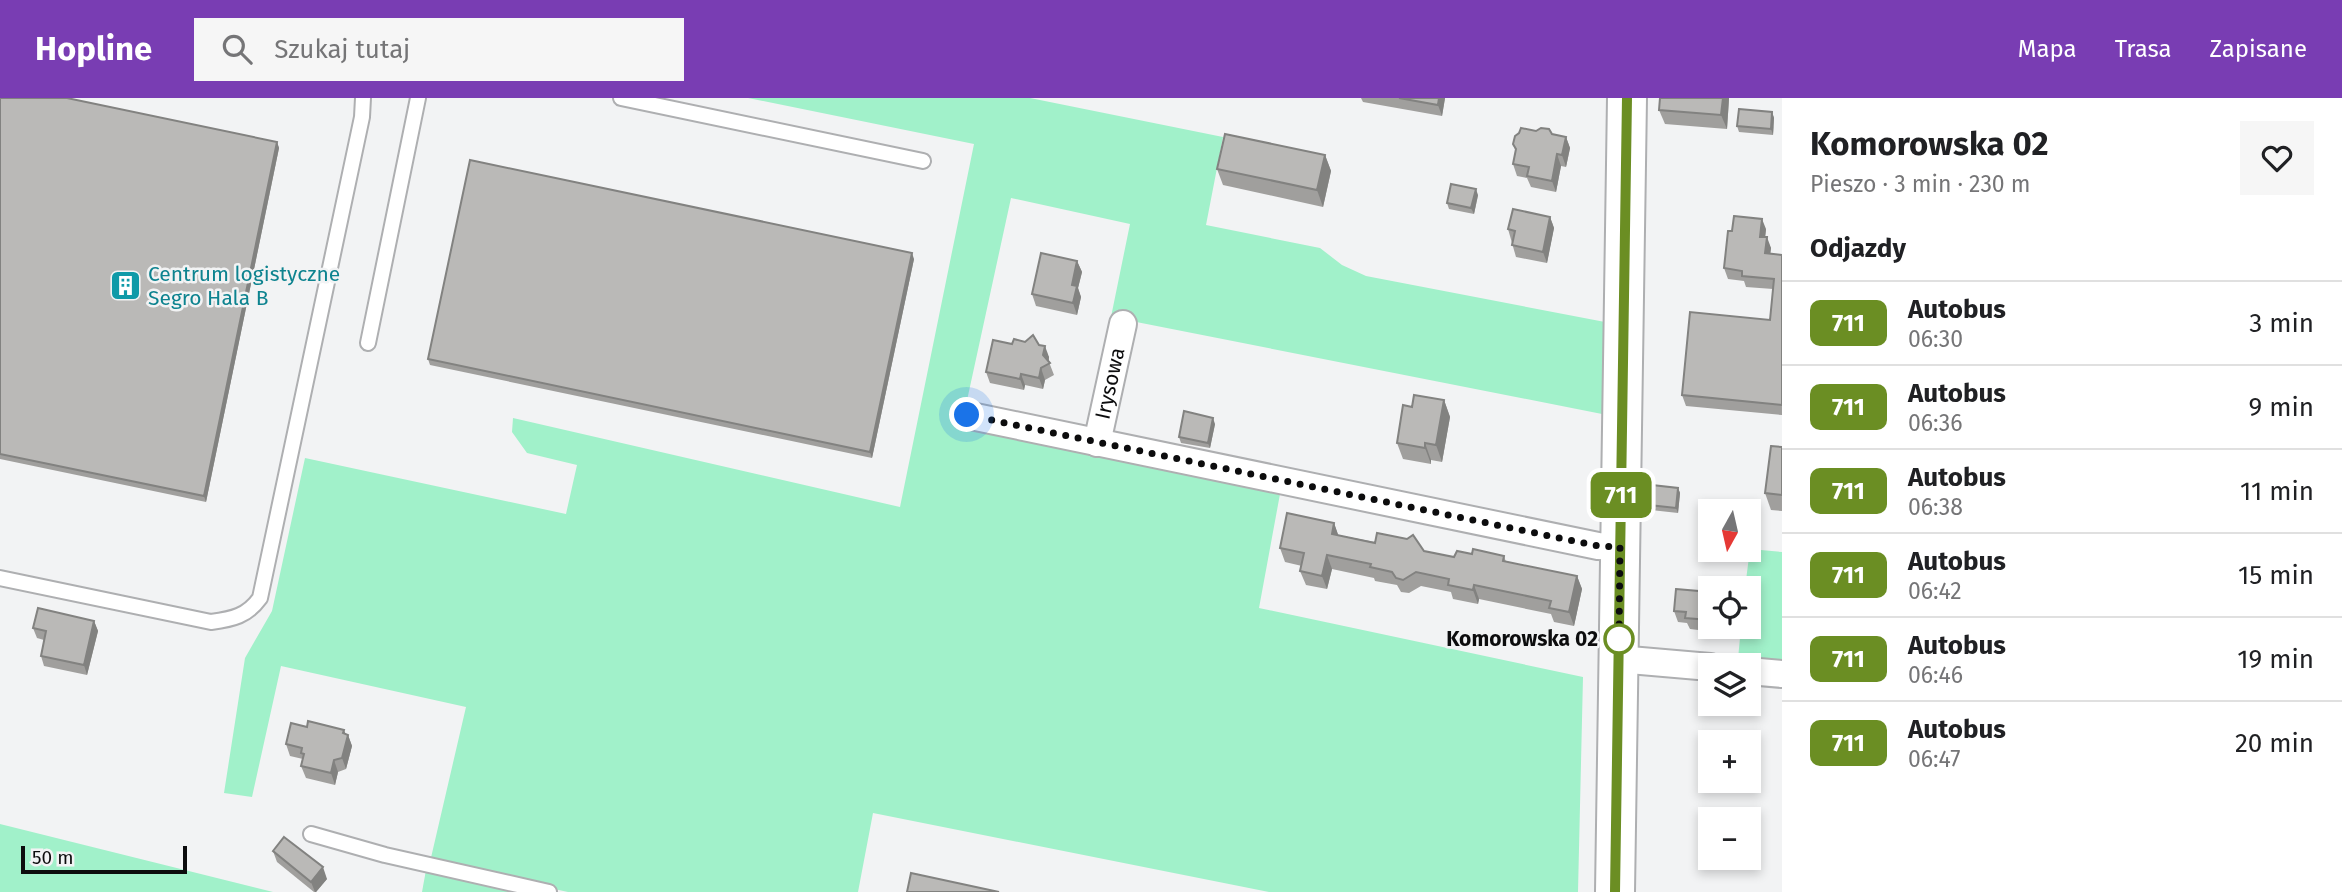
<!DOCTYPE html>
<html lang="pl">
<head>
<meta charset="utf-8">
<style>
	body { margin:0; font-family:"Fira Sans",sans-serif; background:#f6f6f6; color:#202124; height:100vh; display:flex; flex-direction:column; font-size:26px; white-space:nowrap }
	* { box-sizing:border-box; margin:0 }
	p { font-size:23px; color:#757577 }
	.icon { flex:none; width:38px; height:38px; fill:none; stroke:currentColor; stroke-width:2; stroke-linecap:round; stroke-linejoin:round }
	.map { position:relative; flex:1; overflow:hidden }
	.panel { display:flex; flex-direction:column; background:#fff; width:560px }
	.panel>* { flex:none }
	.badge { padding:0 14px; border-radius:10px; font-size:24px; line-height:46px }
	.needle { width:46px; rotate:188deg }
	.buttons { position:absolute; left:1698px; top:401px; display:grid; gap:14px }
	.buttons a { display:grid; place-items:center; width:63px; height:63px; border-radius:0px; background:#fff; box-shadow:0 4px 10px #0003; font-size:35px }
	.scale { position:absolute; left:21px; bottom:18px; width:166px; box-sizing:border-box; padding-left:7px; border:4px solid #0c0c0d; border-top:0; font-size:19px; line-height:24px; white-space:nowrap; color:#0c0c0d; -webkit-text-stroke:5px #f2f3f4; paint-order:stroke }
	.you { position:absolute; width:35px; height:35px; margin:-18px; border:5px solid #fff; border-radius:50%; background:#1a73e8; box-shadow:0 0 0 10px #1a73e833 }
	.map>.badge { position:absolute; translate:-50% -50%; box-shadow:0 0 0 4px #fff }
	h2 { padding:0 28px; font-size:26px; line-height:63px }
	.round { display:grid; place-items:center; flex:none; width:74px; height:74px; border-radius:0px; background:#f6f6f6 }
	.summary { display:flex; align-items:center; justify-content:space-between; height:119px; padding:0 28px }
	h1 { font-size:33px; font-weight:700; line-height:52px }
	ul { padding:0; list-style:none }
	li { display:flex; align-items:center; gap:21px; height:84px; padding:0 28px; border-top:2px solid #e0e0e0 }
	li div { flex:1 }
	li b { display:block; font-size:26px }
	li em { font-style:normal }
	li .badge { min-width:77px; font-weight:700; text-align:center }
	header { display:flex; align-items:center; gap:42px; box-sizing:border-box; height:98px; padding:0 35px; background:#793db3; color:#fff }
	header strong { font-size:33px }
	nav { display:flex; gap:38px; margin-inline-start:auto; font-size:24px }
	.search { width:490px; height:63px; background:#f6f6f6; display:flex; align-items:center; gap:18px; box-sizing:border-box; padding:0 24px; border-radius:0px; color:#757577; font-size:26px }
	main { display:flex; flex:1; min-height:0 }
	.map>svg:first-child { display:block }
	.green { fill:#a1f1ca }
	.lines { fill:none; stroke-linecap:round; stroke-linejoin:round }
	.lane-casing { stroke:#aeafb1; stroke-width:18 }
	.street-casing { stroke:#aeafb1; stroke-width:30 }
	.secondary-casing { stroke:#aeafb1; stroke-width:42 }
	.lane { stroke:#fff; stroke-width:14 }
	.street { stroke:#fff; stroke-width:26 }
	.secondary { stroke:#fff; stroke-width:38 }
	.wall { fill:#a09f9d }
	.shaded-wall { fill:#828280 }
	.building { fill:#bab9b7; stroke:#828280; stroke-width:2 }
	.line-casing { stroke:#fff; stroke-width:16 }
	.line { stroke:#6b8e23; stroke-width:10 }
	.walk { stroke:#0c0c0d; stroke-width:7; stroke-dasharray:0 12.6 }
	.stop-dot { fill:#fff; stroke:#6b8e23; stroke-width:3.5 }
	.labels { text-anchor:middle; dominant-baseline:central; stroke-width:5; stroke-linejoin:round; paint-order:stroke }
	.culture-label { font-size:21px; fill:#0d838f; stroke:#f2f3f4; text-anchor:start }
	.street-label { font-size:21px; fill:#0c0c0d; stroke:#f2f3f4 }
	.stop-label { font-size:21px; font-weight:bold; fill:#0c0c0d; stroke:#f2f3f4; text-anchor:end }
</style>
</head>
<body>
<header>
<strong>Hopline</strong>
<div class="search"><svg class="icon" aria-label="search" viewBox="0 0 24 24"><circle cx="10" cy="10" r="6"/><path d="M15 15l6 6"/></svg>Szukaj tutaj</div>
<nav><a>Mapa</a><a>Trasa</a><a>Zapisane</a></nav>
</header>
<main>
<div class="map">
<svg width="1782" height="794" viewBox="0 0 1782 794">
	<rect width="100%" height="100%" fill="#f2f3f4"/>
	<g class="green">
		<path d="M748 0H1030L1223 39 1206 127 1320 150 1342 167 1366 178 1605 224 1602 316 1111 219 1130 126 1011 100 961 330 1280 396 1259 510 1583 579 1578 794H1269L873 715 858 794H568L430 764 466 609 281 568 252 699 224 695 245 560 272 513 305 360 566 416 577 367 527 355 512 334 513 320 900 409 974 46Z"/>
		<path d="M1750 451 1782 454V564L1738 561 1741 529 1748 528V490H1745Z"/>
		<path d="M0 726 273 794H0Z"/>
		<path d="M426 772 526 794H422Z"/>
	</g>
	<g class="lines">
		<defs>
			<g id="lane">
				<path d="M621 0 923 63"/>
				<path d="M368 245 418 0"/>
				<path d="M0 480 211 524C233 521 247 518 260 500L362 19 363 0"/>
				<path d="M311 736 385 757 549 794"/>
			</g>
			<g id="street">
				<path d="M966 317 1598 448 1620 449"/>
				<path id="s1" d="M1097 345 1123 226"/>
				<path d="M1618 561 1710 569"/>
				<path d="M1748 573 1782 576"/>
			</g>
			<path id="secondary" d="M1615 794 1627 0"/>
		</defs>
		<use href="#lane" class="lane-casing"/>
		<use href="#street" class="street-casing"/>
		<use href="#secondary" class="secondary-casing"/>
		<use href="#lane" class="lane"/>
		<use href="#street" class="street"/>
		<use href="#secondary" class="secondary"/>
	</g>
	<g class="wall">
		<path d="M0 0 277 44 279 50 206 404 0 361Z"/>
		<path d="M1361 0H1445L1442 18 1363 4Z"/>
		<path d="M1660 0H1729L1727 31 1665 26 1659 12Z"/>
		<path d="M1772 14 1774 20 1773 37 1739 34 1737 28Z"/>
		<path d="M1536 33 1566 39 1570 50 1566 69 1561 68 1556 94 1531 89 1527 80 1517 78 1513 66 1516 54 1513 46Z"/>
		<path d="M1325 57 1331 73 1323 109 1223 87 1217 71Z"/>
		<path d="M1478 97 1474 116 1449 111 1447 105Z"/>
		<path d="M1550 119 1554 130 1547 165 1516 159 1508 131Z"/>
		<path d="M1766 131 1765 139 1771 150 1770 156 1782 157V317L1686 308 1682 297 1770 222 1773 191 1746 189 1744 183 1728 181 1724 170 1732 133Z"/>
		<path d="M914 161 872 360 430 267 428 261Z"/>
		<path d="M1077 163 1082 174 1078 190 1081 199 1077 217 1036 208 1032 196Z"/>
		<path d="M1012 246 1039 247 1049 259V264L1054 277 1045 282 1043 291 1025 287 1024 292 990 285 986 274Z"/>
		<path d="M1444 302 1450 319 1442 364 1431 362V366L1403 361 1397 345 1412 309Z"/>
		<path d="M1215 326 1210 350 1181 345 1179 339Z"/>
		<path d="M1782 349V413L1771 412 1765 395Z"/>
		<path d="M1678 390 1680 395 1678 415 1651 412 1649 407Z"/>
		<path d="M1334 425 1338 437 1454 459 1472 456 1504 458 1506 464 1577 478 1582 491 1574 528 1554 524 1551 516 1479 501 1478 506 1453 501 1451 494 1421 488 1409 495 1401 494 1397 487 1375 483 1374 480 1332 471 1327 491 1306 487 1300 473 1302 468 1285 464 1280 450Z"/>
		<path d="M1710 494V528H1716L1715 534 1690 531 1687 525 1678 524 1674 513Z"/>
		<path d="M94 523 98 533 87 577 44 568 41 558 44 542 37 540 33 530Z"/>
		<path d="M346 636 348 637 352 648 346 671 338 674 335 687 306 680 301 668 303 661 290 658 286 646Z"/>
		<path d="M273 753 327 781 316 794H314L277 764Z"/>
	</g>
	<g class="shaded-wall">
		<path d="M1439 0H1445L1442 18 1438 7Z"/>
		<path d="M1723 0H1729L1727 31 1721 17Z"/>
		<path d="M1772 14 1774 20 1773 37 1771 31Z"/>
		<path d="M1566 39 1570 50 1566 69 1562 57Z"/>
		<path d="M277 44 279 50 206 404 204 398Z"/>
		<path d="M1557 56 1561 68 1556 94 1552 83Z"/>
		<path d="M1325 57 1331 73 1323 109 1317 92Z"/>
		<path d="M1476 91 1478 97 1474 116 1471 110Z"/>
		<path d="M1550 119 1554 130 1547 165 1543 154Z"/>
		<path d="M1762 121 1766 131 1764 150 1760 139Z"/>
		<path d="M1767 139 1771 150 1769 166 1765 155Z"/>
		<path d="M912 155 914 161 872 360 870 354Z"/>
		<path d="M1077 163 1082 174 1078 190 1081 199 1077 217 1073 205 1072 187Z"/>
		<path d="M1045 248 1049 259 1048 266 1043 257Z"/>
		<path d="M1041 270 1045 282 1043 291 1039 280Z"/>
		<path d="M1021 276 1025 287 1024 292 1020 281Z"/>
		<path d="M1444 302 1450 319 1442 364 1436 347Z"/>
		<path d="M1213 320 1215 326 1210 350 1208 345Z"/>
		<path d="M1425 345 1431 362V366L1425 350Z"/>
		<path d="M1678 390 1680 395 1678 415 1676 410Z"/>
		<path d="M1334 425 1339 439 1332 436Z"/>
		<path d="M1327 457 1332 471 1327 491 1322 478Z"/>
		<path d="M1577 478 1582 491 1574 528 1569 514Z"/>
		<path d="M1474 487 1479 501 1478 506 1473 492Z"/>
		<path d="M94 523 98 533 87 577 84 567Z"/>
		<path d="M344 632 347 640 348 637 352 648 346 671 342 660Z"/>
		<path d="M334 662 338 674 335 687 331 675Z"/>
		<path d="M323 769 327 781 316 794H315L311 784Z"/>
	</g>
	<g class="building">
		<path d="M0 0H67L277 44 204 398 0 356Z"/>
		<path d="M1399 0H1439L1438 7Z"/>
		<path d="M1660 0H1723L1721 17 1659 12Z"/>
		<path d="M1739 11 1772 14 1771 31 1737 28Z"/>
		<path d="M1521 30 1536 33 1541 30 1549 31 1552 36 1566 39 1562 57 1557 56 1552 83 1527 78 1529 69 1513 66 1516 51 1513 46 1515 38 1519 35Z"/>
		<path d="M1225 36 1325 57 1317 92 1217 71Z"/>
		<path d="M470 62 912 155 870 354 428 261Z"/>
		<path d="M1451 86 1476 91 1471 110 1447 105Z"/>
		<path d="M1513 111 1550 119 1543 154 1512 147 1515 133 1508 131Z"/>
		<path d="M1734 118 1762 121 1760 139H1767L1765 155 1782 157V307L1682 297 1690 214 1770 222 1774 181 1742 178V173L1724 170 1728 133H1732Z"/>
		<path d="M1041 155 1077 163 1072 187 1077 188 1073 205 1032 196Z"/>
		<path d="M1033 237 1039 247 1045 248 1043 257 1050 265 1041 270 1039 280 1021 276 1020 281 986 274 993 242 1012 246 1014 241 1025 244Z"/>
		<path d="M1414 297 1444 302 1436 347 1425 345V350L1397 345 1403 307 1412 309Z"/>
		<path d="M1184 313 1213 320 1208 345 1179 339Z"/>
		<path d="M1771 348 1782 349V397L1765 395Z"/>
		<path d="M1652 387 1678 390 1676 410 1649 407Z"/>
		<path d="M1287 415 1334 425 1332 436 1375 445 1377 435 1407 441 1413 437 1424 453 1454 459 1457 453 1472 456 1473 451 1504 458 1503 463 1577 478 1569 514 1549 510 1551 503 1474 487 1473 492 1448 487 1449 481 1416 474 1403 482 1396 480 1392 474 1370 469 1371 466 1327 457 1322 478 1300 473 1304 455 1280 450Z"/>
		<path d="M1676 491 1710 494V522L1685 520 1686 514 1674 513Z"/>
		<path d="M38 510 94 523 84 567 41 558 46 533 33 530Z"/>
		<path d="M308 623 344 632 343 635 348 637 342 660 334 662 331 675 301 668 304 656 301 655 302 650 286 646 291 625 307 629Z"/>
		<path d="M284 739 323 769 311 784 273 753Z"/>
		<path d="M911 775 999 794H907Z"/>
	</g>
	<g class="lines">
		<defs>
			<path id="line" d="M1615 794 1627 0"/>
		</defs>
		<use href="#line" class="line-casing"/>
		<use href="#line" class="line"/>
		<path class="walk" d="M967 317 1598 448 1620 449 1619 541"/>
	</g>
	<defs>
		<symbol id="building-square" viewBox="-11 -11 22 22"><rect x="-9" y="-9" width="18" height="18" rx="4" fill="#0f9aa8" stroke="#f2f3f4"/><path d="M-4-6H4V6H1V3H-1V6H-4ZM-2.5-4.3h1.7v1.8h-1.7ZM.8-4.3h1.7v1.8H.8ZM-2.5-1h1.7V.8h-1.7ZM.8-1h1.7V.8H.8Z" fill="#fff"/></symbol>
	</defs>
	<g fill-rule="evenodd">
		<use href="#building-square" x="108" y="170" width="35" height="35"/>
	</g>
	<circle class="stop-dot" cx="1619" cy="541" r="14"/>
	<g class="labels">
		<g class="culture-label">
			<text x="148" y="176">Centrum logistyczne<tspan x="148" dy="24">Segro Hala B</tspan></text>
		</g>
		<g class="street-label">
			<text stroke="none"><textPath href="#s1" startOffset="61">Irysowa</textPath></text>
		</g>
		<g class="stop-label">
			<text x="1598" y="541">Komorowska 02</text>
		</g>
	</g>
</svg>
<div class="buttons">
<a><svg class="needle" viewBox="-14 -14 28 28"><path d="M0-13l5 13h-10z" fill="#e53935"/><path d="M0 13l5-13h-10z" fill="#757577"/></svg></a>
<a><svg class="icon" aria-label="locate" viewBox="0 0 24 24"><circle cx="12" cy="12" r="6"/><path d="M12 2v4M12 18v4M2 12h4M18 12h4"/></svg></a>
<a><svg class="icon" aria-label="layers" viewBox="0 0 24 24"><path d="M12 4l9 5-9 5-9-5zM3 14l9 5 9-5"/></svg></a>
<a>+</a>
<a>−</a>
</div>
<div class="scale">50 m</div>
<div class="you" style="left:967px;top:317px"></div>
<b class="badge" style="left:1621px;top:397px;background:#6b8e23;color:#fff">711</b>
</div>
<section class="panel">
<div class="summary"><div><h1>Komorowska 02</h1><p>Pieszo · 3 min · 230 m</p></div><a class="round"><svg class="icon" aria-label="heart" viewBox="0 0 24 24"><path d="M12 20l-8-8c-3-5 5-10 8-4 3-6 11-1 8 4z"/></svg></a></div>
<h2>Odjazdy</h2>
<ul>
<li><span class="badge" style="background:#6b8e23;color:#fff">711</span><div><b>Autobus</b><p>06:30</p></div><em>3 min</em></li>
<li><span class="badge" style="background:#6b8e23;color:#fff">711</span><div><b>Autobus</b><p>06:36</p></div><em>9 min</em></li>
<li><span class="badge" style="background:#6b8e23;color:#fff">711</span><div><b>Autobus</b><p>06:38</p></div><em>11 min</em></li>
<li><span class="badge" style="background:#6b8e23;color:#fff">711</span><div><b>Autobus</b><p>06:42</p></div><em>15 min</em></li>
<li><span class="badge" style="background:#6b8e23;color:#fff">711</span><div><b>Autobus</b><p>06:46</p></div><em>19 min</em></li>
<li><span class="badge" style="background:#6b8e23;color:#fff">711</span><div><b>Autobus</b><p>06:47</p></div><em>20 min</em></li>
</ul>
</section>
</main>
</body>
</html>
